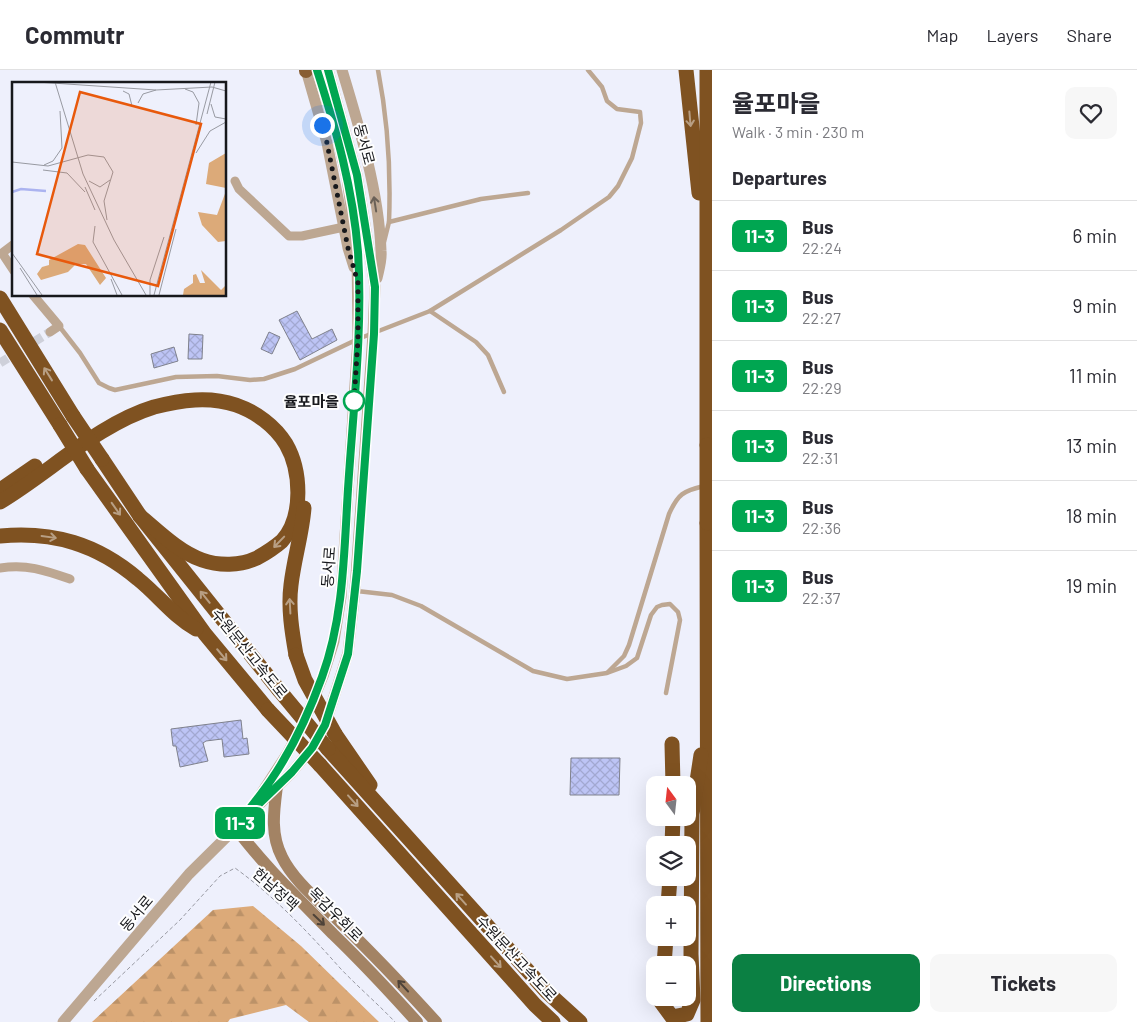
<!DOCTYPE html>
<html lang="en">
<head>
<meta charset="utf-8">
<style>
	body { margin:0; font-family:Barlow,"Noto Sans KR",sans-serif; background:#f7f7f7; color:#2b2b33; height:100vh; display:flex; flex-direction:column; font-size:19px; white-space:nowrap }
	* { box-sizing:border-box; margin:0 }
	p { font-size:16px; color:#7c7c81 }
	.icon { flex:none; width:28px; height:28px; fill:none; stroke:currentColor; stroke-width:2; stroke-linecap:round; stroke-linejoin:round }
	.map { position:relative; flex:1; overflow:hidden }
	.side { display:flex; flex-direction:column; background:#fff; width:425px }
	.side>* { flex:none }
	.badge { padding:0 10px; border-radius:8px; font-size:18px; line-height:32px }
	.needle { width:32px; rotate:345deg }
	.buttons { position:absolute; left:646px; top:706px; display:grid; gap:10px }
	.buttons a { display:grid; place-items:center; width:50px; height:50px; border-radius:10px; background:#fff; box-shadow:0 5px 20px #0002; font-size:25px }
	.you { position:absolute; width:25px; height:25px; margin:-12px; border:4px solid #fff; border-radius:50%; background:#1a73e8; box-shadow:0 0 0 8px #1a73e833 }
	.map>.badge { position:absolute; translate:-50% -50%; box-shadow:0 0 0 2px #fff }
	h2 { padding:0 20px; font-size:19px; line-height:45px }
	.round { display:grid; place-items:center; flex:none; width:52px; height:52px; border-radius:10px; background:#f7f7f7 }
	.head { display:flex; align-items:center; justify-content:space-between; height:85px; padding:0 20px }
	h1 { font-size:24px; font-weight:700; line-height:38px }
	.action { display:flex; gap:10px; margin-top:auto; padding:10px 20px }
	.action a { flex:1; height:58px; border-radius:10px; background:#0b8043; color:#fff; font-size:20px; font-weight:700; line-height:58px; text-align:center }
	.action a+a { background:#f7f7f7; color:#2b2b33 }
	ul { padding:0; list-style:none }
	li { display:flex; align-items:center; gap:15px; height:70px; padding:0 20px; border-top:1px solid #e1e1e2 }
	li div { flex:1 }
	li b { display:block; font-size:19px }
	li em { font-style:normal }
	li .badge { min-width:55px; font-weight:700; text-align:center }
	header { display:flex; align-items:center; gap:30px; box-sizing:border-box; height:70px; padding:0 25px; background:#fff; border-bottom:1px solid #e1e1e2 }
	header strong { font-size:24px }
	nav { display:flex; gap:28px; margin-inline-start:auto; font-size:18px }
	main { display:flex; flex:1; min-height:0 }
	.map>svg:first-child { display:block }
	.forest { fill:url(#forest-firs) }
	.building { fill:url(#building-cross-hatch); stroke:#7f818c }
	.lines { fill:none; stroke-linecap:round; stroke-linejoin:round }
	.minor-tunnel { stroke:#ced0da; stroke-width:9; stroke-dasharray:9 4.5; stroke-linecap:butt }
	.path { stroke:#9899a2; stroke-width:1; stroke-dasharray:4 2.5; stroke-linecap:butt }
	.service { stroke:#bda792; stroke-width:4.5 }
	.minor { stroke:#bda792; stroke-width:9 }
	.tertiary { stroke:#bda792; stroke-width:11 }
	.secondary { stroke:#a38364; stroke-width:12 }
	.trunk { stroke:#885d32; stroke-width:14 }
	.motorway { stroke:#7f5221; stroke-width:15 }
	.motorway-bridge { stroke:#7f5221; stroke-width:15 }
	.oneway { stroke:#b89f84 }
	.oneway2 { stroke:#6a6057 }
	.oneway3 { stroke:#4f4339 }
	.line-casing { stroke:#fff; stroke-width:11 }
	.line { stroke:#00a651; stroke-width:8 }
	.walk { stroke:#17181c; stroke-width:5; stroke-dasharray:0 9 }
	.stop-dot { fill:#fff; stroke:#00a651; stroke-width:2.5 }
	.labels { text-anchor:middle; dominant-baseline:central; stroke-width:4; stroke-linejoin:round; paint-order:stroke }
	.street-label { font-size:15px; fill:#17181c; stroke:#fefefe }
	.stop-label { font-size:15px; font-weight:bold; fill:#17181c; stroke:#fefefe; text-anchor:end }
	.inset-river { fill:none; stroke:#abb3f0; stroke-width:2.5 }
	.inset-road { fill:none; stroke:#989aa2; stroke-width:1 }
	.view { fill:#e8590c; fill-opacity:0.15; stroke:#e8590c; stroke-width:2.5 }
	.inset-edge { fill:none; stroke:#17181c; stroke-width:2.5 }
</style>
</head>
<body>
<header>
<strong>Commutr</strong>
<nav><a>Map</a><a>Layers</a><a>Share</a></nav>
</header>
<main>
<div class="map">
<svg width="712" height="952" viewBox="0 0 712 952">
	<defs>
		<pattern id="forest-firs" width="22" height="20" patternUnits="userSpaceOnUse" patternTransform="scale(1.25)"><rect width="22" height="20" fill="#dcaa79"/><path d="M5 1l3.5 6h-7zM16 11l3.5 6h-7z" fill="#bc9268"/></pattern>
		<pattern id="building-cross-hatch" width="8" height="8" patternUnits="userSpaceOnUse" patternTransform="scale(1.25)"><rect width="8" height="8" fill="#bdc4f5"/><path d="M0 0l8 8M0 8l8-8" fill="none" stroke="#a2a8d1"/></pattern>
	</defs>
	<rect width="100%" height="100%" fill="#eef0fc"/>
	<path class="forest" d="M253 836 301 876 379 952H309L286 935 230 949 228 952H92L213 840Z"/>
	<g class="building">
		<path d="M297 241 312 269 332 259 337 270 300 290 279 250Z"/>
		<path d="M269 262 280 267 272 284 261 279Z"/>
		<path d="M189 264 203 265 202 289H188Z"/>
		<path d="M174 277 178 291 154 298 151 284Z"/>
		<path d="M241 650 243 669 247 668 249 684 224 687 222 669 206 671 203 673 208 691 180 697 176 676H173L171 659Z"/>
		<path d="M571 688H620L619 725H570Z"/>
	</g>
	<g class="lines">
		<path class="minor-tunnel" d="M0 293 50 262"/>
		<path class="path" d="M94 931 180 850 220 806 235 798C274 826 308 862 340 898 358 917 377 933 395 952"/>
		<g class="service">
			<path d="M378 0C388 51 391 100 389 152"/>
			<path d="M384 172 389 152 481 129 528 123"/>
			<path d="M430 241 476 272 488 285 504 322"/>
			<path d="M59 256 80 283 99 313 109 318 115 320 176 307 217 306 250 310 264 309 295 299 358 269 430 241 561 160 609 127 618 116 632 88 641 53 640 42 617 39 607 31 602 17 588 0"/>
			<path d="M357 521 392 525 421 536 533 601 567 609 607 603 626 596 637 588 651 545 657 537 662 535 670 534 678 542 680 550 666 623"/>
			<path d="M608 602 624 586 629 575 669 444C678 424 683 421 704 416"/>
		</g>
		<g class="minor">
			<path d="M235 111 239 119 289 166H302L344 157"/>
			<path d="M14 174 2 183 14 201"/>
			<path d="M33 225 59 256 50 262"/>
			<path d="M0 498C27 494 44 500 70 509"/>
		</g>
		<g class="tertiary">
			<path d="M306 0 327 73 348 178 354 197"/>
			<path d="M342 0C359 56 379 122 381 181 382 190 379 199 377 208"/>
			<path d="M261 724 287 684 301 658 312 633 323 606 334 571 341 527 358 269 357 181 347 108 336 62 317 0"/>
			<path d="M63 952 189 804 292 702 312 678 325 655 348 583 355 520 373 264 375 217 357 105 328 0"/>
		</g>
		<g class="secondary">
			<path d="M277 716C274 740 270 764 282 787 294 812 324 835 343 855 375 886 406 919 436 952"/>
			<path d="M235 757C264 796 299 829 333 864 362 892 390 922 417 952"/>
		</g>
		<path class="trunk" d="M306 0V1"/>
		<g class="motorway">
			<path d="M686 0 699 123"/>
			<path d="M0 228 73 346"/>
			<path d="M0 260 60 355"/>
			<path d="M707 375V0"/>
			<path d="M102 389 140 446 279 620"/>
			<path d="M87 399 205 564 268 640"/>
			<path d="M0 420 35 396"/>
			<path d="M0 432C49 403 98 354 154 337 181 330 209 326 236 335 256 342 275 356 286 374 301 400 304 447 282 471 274 478 266 483 257 488 240 496 219 496 202 490 179 482 158 461 140 446"/>
			<path d="M707 453 708 952"/>
			<path d="M0 466C53 461 97 474 138 509 158 525 173 546 196 559"/>
			<path d="M296 585C292 562 288 538 291 515 294 489 302 464 304 438"/>
			<path d="M335 664 370 715"/>
			<path d="M672 674 673 715"/>
			<path d="M328 679 547 922 580 952"/>
			<path d="M320 695 535 935 553 952"/>
			<path d="M672 775 673 748"/>
			<path d="M668 835 670 808"/>
			<path d="M664 895 666 868"/>
			<path d="M661 932 672 947 687 944 693 930 691 884 692 744 701 685"/>
		</g>
		<g class="motorway-bridge">
			<path d="M73 346 102 389"/>
			<path d="M60 355 87 399"/>
			<path d="M707 375V453"/>
			<path d="M296 585 305 610 335 664"/>
			<path d="M279 620 328 679"/>
			<path d="M268 640 320 695"/>
		</g>
	</g>
	<defs><path id="oneway-shaft" d="M-6 0H5M1.5-3L5.5 0L1.5 3" fill="none" stroke-width="1.6" stroke-linecap="round" stroke-linejoin="round" transform="scale(1.25)"/></defs>
	<g class="oneway">
		<use href="#oneway-shaft" transform="translate(690 49) rotate(85)"/>
		<use href="#oneway-shaft" transform="translate(48 304) rotate(-122)"/>
		<use href="#oneway-shaft" transform="translate(116 439) rotate(55)"/>
		<use href="#oneway-shaft" transform="translate(49 467) rotate(8)"/>
		<use href="#oneway-shaft" transform="translate(279 472) rotate(134)"/>
		<use href="#oneway-shaft" transform="translate(205 527) rotate(-129)"/>
		<use href="#oneway-shaft" transform="translate(290 536) rotate(-93)"/>
		<use href="#oneway-shaft" transform="translate(222 585) rotate(50)"/>
		<use href="#oneway-shaft" transform="translate(353 731) rotate(48)"/>
		<use href="#oneway-shaft" transform="translate(461 829) rotate(-132)"/>
		<use href="#oneway-shaft" transform="translate(496 892) rotate(48)"/>
	</g>
	<use class="oneway2" href="#oneway-shaft" transform="translate(375 134) rotate(-99)"/>
	<g class="oneway3">
		<use href="#oneway-shaft" transform="translate(319 850) rotate(44)"/>
		<use href="#oneway-shaft" transform="translate(403 916) rotate(-133)"/>
	</g>
	<g class="lines">
		<defs>
			<path id="line" d="M317 0C336 59 353 119 358 182 363 260 353 341 348 419 344 482 344 547 322 607 309 643 293 678 271 710 260 726 247 742 235 757L292 702 312 678 325 655 348 584 357 501 374 264 375 217 357 105 328 0"/>
		</defs>
		<use href="#line" class="line-casing"/>
		<use href="#line" class="line"/>
		<path class="walk" d="M322 55 327 73 348 178 358 213V269L354 331"/>
	</g>
	<circle class="stop-dot" cx="354" cy="331" r="10"/>
	<g class="labels">
		<g class="street-label">
			<text transform="translate(365 74) rotate(75)">동서로</text>
			<text transform="translate(328 497) rotate(-86)">동서로</text>
			<text transform="translate(250 583) rotate(51)">수원문산고속도로</text>
			<text transform="translate(276 819) rotate(42)">한남정맥</text>
			<text transform="translate(136 843) rotate(-50)">동서로</text>
			<text transform="translate(336 844) rotate(45)">목감우회로</text>
			<text transform="translate(517 888) rotate(47)">수원문산고속도로</text>
		</g>
		<g class="stop-label">
			<text x="339" y="331">율포마을</text>
		</g>
	</g>
	<g transform="translate(12 12)">
		<rect width="214" height="214" fill="#eef0fc"/>
		<path d="M214 71V106L194 102 197 81ZM214 109V159L206 160 190 143 186 130 205 133ZM66 162 73 163 94 196 88 203 74 182H64L56 190 29 198 25 192 30 185 37 183V178ZM189 188 209 208 214 203V213H171L172 207 181 201V193L184 192 188 201H193Z" fill="#dcaa79"/>
		<path class="inset-river" d="M0 110 9 107 34 109"/>
		<path class="inset-road" d="M25 0 144 8M43 0 71 92 102 158 134 213M84 0H177M173 7 181 10 187 21 184 43M111 9 117 12 120 24M126 21 131 12 144 8 200 5 214 9M199 22 203 35 214 37M195 32 203 0M184 71 198 49 214 40M0 80 36 84 76 73 92 75 101 90 92 119 95 138M32 83 41 79 50 66 48 29M31 88 55 91 73 110M77 99 88 105 98 98M73 105 83 128M83 144 81 160 110 213M0 171 30 213M8 186 25 213M99 197 105 213M138 213V198L152 155M142 213 199 0M147 213 164 147"/>
		<path class="view" d="M68 10 189 42 146 204 25 172Z"/>
		<rect width="214" height="214" class="inset-edge"/>
	</g>
</svg>
<div class="buttons">
<a><svg class="needle" viewBox="-14 -14 28 28"><path d="M0-13l5 13h-10z" fill="#e53935"/><path d="M0 13l5-13h-10z" fill="#7c7c81"/></svg></a>
<a><svg class="icon" aria-label="layers" viewBox="0 0 24 24"><path d="M12 4l9 5-9 5-9-5zM3 14l9 5 9-5"/></svg></a>
<a>+</a>
<a>−</a>
</div>
<div class="you" style="left:322px;top:55px"></div>
<b class="badge" style="left:240px;top:753px;background:#00a651;color:#fff">11-3</b>
</div>
<section class="side">
<div class="head"><div><h1>율포마을</h1><p>Walk · 3 min · 230 m</p></div><a class="round"><svg class="icon" aria-label="heart" viewBox="0 0 24 24"><path d="M12 20l-8-8c-3-5 5-10 8-4 3-6 11-1 8 4z"/></svg></a></div>
<h2>Departures</h2>
<ul>
<li><span class="badge" style="background:#00a651;color:#fff">11-3</span><div><b>Bus</b><p>22:24</p></div><em>6 min</em></li>
<li><span class="badge" style="background:#00a651;color:#fff">11-3</span><div><b>Bus</b><p>22:27</p></div><em>9 min</em></li>
<li><span class="badge" style="background:#00a651;color:#fff">11-3</span><div><b>Bus</b><p>22:29</p></div><em>11 min</em></li>
<li><span class="badge" style="background:#00a651;color:#fff">11-3</span><div><b>Bus</b><p>22:31</p></div><em>13 min</em></li>
<li><span class="badge" style="background:#00a651;color:#fff">11-3</span><div><b>Bus</b><p>22:36</p></div><em>18 min</em></li>
<li><span class="badge" style="background:#00a651;color:#fff">11-3</span><div><b>Bus</b><p>22:37</p></div><em>19 min</em></li>
</ul>
<div class="action"><a>Directions</a><a>Tickets</a></div>
</section>
</main>
</body>
</html>
